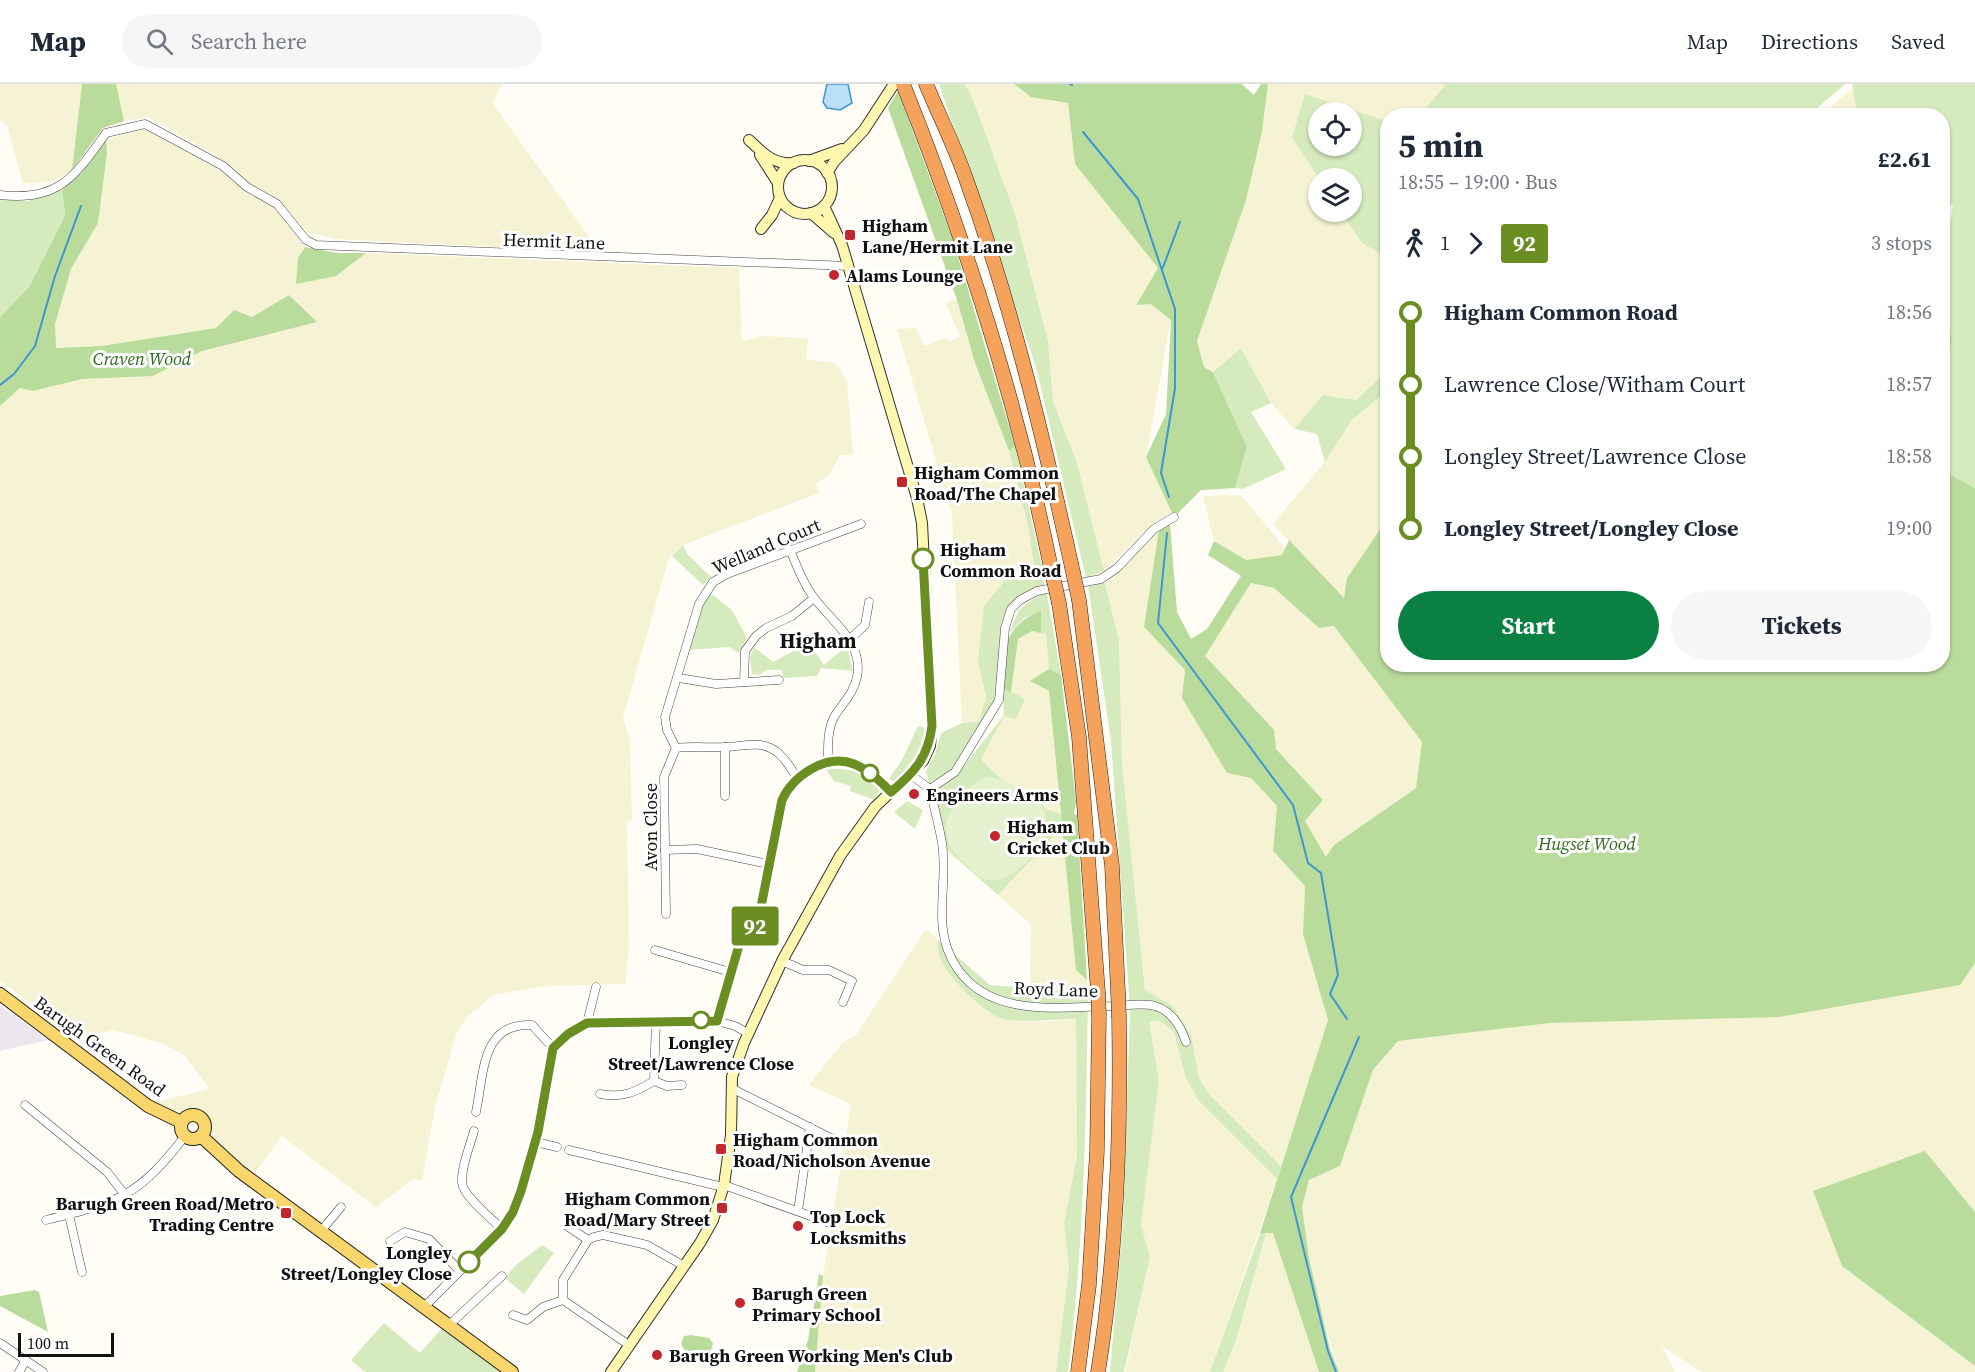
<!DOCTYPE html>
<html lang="en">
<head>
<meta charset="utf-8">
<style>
	body { margin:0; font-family:"Source Serif 4",serif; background:#f6f6f7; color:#1f2937; height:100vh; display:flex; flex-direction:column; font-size:22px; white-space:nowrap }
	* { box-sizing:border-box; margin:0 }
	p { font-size:20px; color:#747a83 }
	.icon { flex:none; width:33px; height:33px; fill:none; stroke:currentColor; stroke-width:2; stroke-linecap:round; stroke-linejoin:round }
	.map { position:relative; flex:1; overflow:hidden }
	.drawer { position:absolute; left:1380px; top:24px; width:570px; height:564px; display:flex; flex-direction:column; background:#fff; border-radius:24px; box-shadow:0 2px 4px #0004 }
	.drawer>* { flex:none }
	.badge { padding:0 12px; border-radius:4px; font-size:21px; line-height:39px }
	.fabs { position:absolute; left:1308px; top:18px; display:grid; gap:12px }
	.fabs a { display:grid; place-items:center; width:54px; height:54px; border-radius:50%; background:#fff; box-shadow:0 2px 4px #0004; font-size:30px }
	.scale { position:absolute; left:18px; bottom:15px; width:96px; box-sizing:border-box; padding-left:6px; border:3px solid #111; border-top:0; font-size:16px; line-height:21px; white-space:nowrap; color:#111; -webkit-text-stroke:4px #fff; paint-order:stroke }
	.map>.badge { position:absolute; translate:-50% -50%; box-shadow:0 0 0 3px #fff }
	.legs { display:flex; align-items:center; gap:9px; height:66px; padding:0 18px; font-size:20px }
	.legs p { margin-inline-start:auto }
	.head { display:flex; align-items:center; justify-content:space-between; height:102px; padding:0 18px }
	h1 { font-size:33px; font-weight:700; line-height:45px }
	.action { display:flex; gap:12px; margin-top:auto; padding:12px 18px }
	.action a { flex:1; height:69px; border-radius:36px; background:#0b8043; color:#fff; font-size:24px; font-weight:700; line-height:69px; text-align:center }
	.action a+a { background:#f6f6f7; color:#1f2937 }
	ul { padding:0 18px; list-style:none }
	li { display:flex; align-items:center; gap:21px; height:72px; font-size:22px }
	li i { display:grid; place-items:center; width:9px; height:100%; margin:0 8px; background:currentColor }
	li i::after { content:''; width:15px; height:15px; margin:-8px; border:4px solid; border-radius:50%; background:#fff }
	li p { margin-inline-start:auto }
	li:first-child i { background:linear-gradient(#0000 50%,currentColor 0) }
	li:last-child i { background:linear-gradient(currentColor 50%,#0000 0) }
	header { display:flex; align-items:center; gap:36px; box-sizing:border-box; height:84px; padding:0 30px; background:#fff; border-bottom:2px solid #e0e1e3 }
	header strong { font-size:28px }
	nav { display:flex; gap:33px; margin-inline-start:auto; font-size:21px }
	.search { width:420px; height:54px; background:#f6f6f7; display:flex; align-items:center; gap:15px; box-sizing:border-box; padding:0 21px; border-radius:33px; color:#747a83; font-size:22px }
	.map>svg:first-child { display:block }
	.industrial { fill:#eee6ef }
	.farmland { fill:#f6f3d4 }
	.green { fill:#d5ebbd; fill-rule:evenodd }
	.forest { fill:#b9dc9c; fill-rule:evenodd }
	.pitch { fill:#e6f2cf }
	.water { fill:#b9e0f7; stroke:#3f96cf; stroke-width:1.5 }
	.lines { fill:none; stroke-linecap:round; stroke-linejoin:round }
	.stream { stroke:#3f96cf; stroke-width:2 }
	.street-casing { stroke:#444; stroke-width:9 }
	.secondary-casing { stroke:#333; stroke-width:12 }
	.primary-casing { stroke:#222; stroke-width:14 }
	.highway-casing { stroke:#222; stroke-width:15 }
	.street { stroke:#fff; stroke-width:8 }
	.secondary { stroke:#fff6b0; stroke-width:10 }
	.primary { stroke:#f9d66b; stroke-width:12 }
	.highway { stroke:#f5a25d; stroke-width:14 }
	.highway-bridge-casing { stroke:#222; stroke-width:15; stroke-linecap:butt }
	.highway-bridge { stroke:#f5a25d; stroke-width:14 }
	.line-1-casing { stroke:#fff; stroke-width:14 }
	.line-1 { stroke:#6b8e23; stroke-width:9 }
	.poi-dot { fill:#c4262e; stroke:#fff; stroke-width:2 }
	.stop-1-dot { fill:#fff; stroke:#6b8e23; stroke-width:3 }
	.labels { text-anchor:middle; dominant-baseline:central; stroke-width:6; stroke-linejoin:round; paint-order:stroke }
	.poi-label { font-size:18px; font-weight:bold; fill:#111; stroke:#fff; text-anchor:start }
	.street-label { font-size:18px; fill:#111; stroke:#fff }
	.park-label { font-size:18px; font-style:italic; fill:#2f6b1f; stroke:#fff }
	.stop-label { font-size:18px; font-weight:bold; fill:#111; stroke:#fff; text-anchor:start }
	.quarter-label { font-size:21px; font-weight:bold; fill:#111; stroke:#fff }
</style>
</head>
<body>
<header>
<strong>Map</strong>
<div class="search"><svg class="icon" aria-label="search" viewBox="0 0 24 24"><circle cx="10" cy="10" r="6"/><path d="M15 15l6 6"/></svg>Search here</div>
<nav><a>Map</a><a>Directions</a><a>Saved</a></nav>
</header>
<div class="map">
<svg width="1975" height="1288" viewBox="0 0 1975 1288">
	<rect width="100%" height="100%" fill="#fffdf5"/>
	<path class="industrial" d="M0 921 48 956 0 967Z"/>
	<g class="farmland">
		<path d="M0 0H82L72 86 54 97 23 100 7 41 0 36Z"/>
		<path d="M116 0H503L492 19 600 168 334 155 308 148 288 126 277 120 272 121 305 163 298 174 336 192 366 169 739 184 742 257 763 252 808 254 806 275 835 279 847 296 853 371H840L829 391 816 400 819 409 683 461 669 474 623 634 630 656 632 736 627 737 629 864 625 900 546 902 493 911 467 933 457 948 435 1023 422 1097 414 1094 376 1123 282 1052 253 1091 213 1054 186 1034 156 1018 210 1005 185 972 162 959 113 946 76 954 0 896V322L20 304 33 307 82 295 153 292 202 267 316 238 289 211 251 233 234 226 216 244 102 262 55 264V240L71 185 98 139 107 69 106 56 144 45 215 83 219 73 148 33 124 37Z"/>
		<path d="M964 0H1014L1031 13 1068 19 1076 80 1158 184 1136 220 1151 219 1171 235 1146 373 1172 428 1151 441 1104 487 1077 379 1053 317 1048 257 1015 130Z"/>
		<path d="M1268 0H1446L1420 31 1388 32 1387 37 1305 10 1292 53 1319 94 1318 128H1341L1362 159 1387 173V287L1356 316 1323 311 1294 345 1271 319 1241 264 1213 288 1204 283 1197 257 1246 116 1262 48Z"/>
		<path d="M1852 4 1857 31H1822Z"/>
		<path d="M957 216 975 279 1009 367 1028 441 1034 483 1007 494 978 578 986 613 979 638 962 639 952 431 897 245 916 244 924 262 946 254 949 258 960 252 945 218Z"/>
		<path d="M1387 307V435L1347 494 1344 515 1273 440 1325 378 1352 336Z"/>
		<path d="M1241 411 1285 464 1283 471 1246 476 1214 457 1203 412Z"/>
		<path d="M1159 445 1144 543 1185 586 1182 614 1277 722 1273 767 1305 802 1303 850 1328 936 1281 1082 1210 1011 1199 994 1191 951 1173 922 1145 906 1122 680 1119 557 1105 499Z"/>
		<path d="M1251 499 1274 504 1319 544 1334 542 1422 658 1416 704 1334 761 1327 774 1304 737 1323 716 1276 665 1204 572Z"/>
		<path d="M1032 547 1046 549 1049 585 1031 597 1049 607 1060 729 1046 725 1037 713 1000 694 981 674 1004 631 1024 615 1011 609 1018 555Z"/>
		<path d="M1063 742 1076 885 1087 896 1088 909 1030 905 1031 841 998 811Z"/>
		<path d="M926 845 938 856 940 874 1004 936 1040 938 1076 935 1077 1072 1064 1139 1069 1184 1056 1288H815L823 1192 851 1020 809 1001 843 958 856 951Z"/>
		<path d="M1975 879V1128L1925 1067 1842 1182 1975 1282V1288H1701L1662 1262 1675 1288H1339L1321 1227 1309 1174 1302 1123 1309 1096 1340 1082 1373 986 1398 957 1550 939 1959 901Z"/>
		<path d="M1160 937 1174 948 1185 992 1198 1016 1277 1095 1210 1288H1125L1150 1173 1141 1141 1159 996 1148 938Z"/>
		<path d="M1266 1149H1273L1319 1288H1223L1237 1253Z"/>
	</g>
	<g class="green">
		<path d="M939 0H964L970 8 1015 130 1048 257 1053 317 1077 379 1104 487 1086 494 1036 283Z"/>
		<path d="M1446 0H1845L1809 31H1420Z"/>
		<path d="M1852 0H1975V404L1951 391 1943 347V297L1952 256 1943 208V182L1953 122 1943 115 1942 32 1857 31Z"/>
		<path d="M1305 10 1387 37V173L1362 159 1341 128H1352V94H1319L1292 53ZM1318 28H1352V62H1318Z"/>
		<path d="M62 106 65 132 29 203 0 233V115L28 117Z"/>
		<path d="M1241 264 1271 319 1251 328 1286 385 1243 405 1235 404 1247 363 1213 288Z"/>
		<path d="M1387 287V307L1352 336 1325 378 1317 350 1294 345 1323 311 1356 316Z"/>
		<path d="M1015 362 1042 482 1044 501C981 525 1007 562 997 613 995 623 960 675 952 684 947 690 936 694 929 699L926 687 935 670 941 649 962 639 979 637 986 613 978 578 984 522 1007 494 1034 483 1028 441 1009 367Z"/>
		<path d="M683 461 687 470 711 493 703 501 672 472Z"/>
		<path d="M1105 499 1119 557 1122 680 1145 906 1173 922 1191 951 1199 994 1210 1011 1281 1082 1277 1095 1198 1016 1185 992 1174 948 1160 937 1149 938 1159 996 1141 1141 1150 1173 1124 1288H1110L1123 1139 1130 925 1111 657 1088 501Z"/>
		<path d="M1046 505 1061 591 1049 585 1046 550 1041 549V526L1023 535 1009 549 1019 526Z"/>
		<path d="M710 509 732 526 747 554 739 569 729 563 689 566 703 521Z"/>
		<path d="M809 559 824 581 847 562 853 587 821 584 817 592 783 594 782 586H767L759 591 752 590 750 574 754 563 773 578Z"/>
		<path d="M1003 603 1025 615 1016 635 1004 632 981 675 1000 694 1037 713 1046 725 1060 729 1063 742 998 811 947 766 935 706 957 691 1004 631Z"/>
		<path d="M918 642 926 644 921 665 899 694 894 697 889 695 902 676Z"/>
		<path d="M826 685C845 684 872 686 879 706L875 716 850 707 851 702 834 697Z"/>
		<path d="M907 717 923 726 915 745 894 728Z"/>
		<path d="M938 856 990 901 1088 909C1086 1036 1084 1162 1068 1288H1056L1069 1184 1064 1139 1077 1072 1076 935C1053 935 1030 939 1007 936 987 933 947 893 940 874 938 869 938 861 938 856Z"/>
		<path d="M1260 1149H1266L1237 1253 1223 1288H1210Z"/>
		<path d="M542 1161 554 1169 524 1210 505 1194 516 1181Z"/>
		<path d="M384 1239 420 1269 442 1244 503 1288H365L351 1276Z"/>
	</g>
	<g class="forest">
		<path d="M82 0H116L124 37 103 44 72 86Z"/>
		<path d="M1014 0H1242L1254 11 1261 0H1268L1262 48 1246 116 1197 257 1204 283 1213 288 1247 363 1235 404 1201 406 1174 433 1146 373 1166 330 1171 236 1151 220 1136 221 1158 184 1075 80 1068 19 1031 13Z"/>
		<path d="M898 7 953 156 1015 362 1009 367 975 279 957 216 888 24Z"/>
		<path d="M106 56 107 69 98 139 71 185 55 240 56 264 102 262 216 244 234 226 252 233 289 211 317 238 202 267 153 292 82 295 33 307 20 304 0 322V233L29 203 65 132 62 106 81 90Z"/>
		<path d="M305 163 337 169H366L336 192 296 200 298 174Z"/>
		<path d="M1943 208 1952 256 1943 297H1942Z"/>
		<path d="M1943 347 1951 391 1975 404V879L1960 901 1779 933 1550 939 1398 957 1373 986 1340 1082 1309 1096 1302 1123 1309 1174 1330 1265 1339 1288H1319L1273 1149H1260L1328 936 1303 850 1305 802 1273 767 1277 722 1251 694 1227 689 1182 614 1185 586 1144 543 1159 445 1170 440 1177 528 1191 555 1207 545 1241 492 1208 471 1214 457 1246 476 1282 471 1289 456 1344 514 1347 494 1387 435 1388 580H1942ZM1251 499 1274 504 1319 544 1334 542 1422 658 1416 704 1334 761 1326 773 1305 737 1323 716 1276 665 1274 646 1205 572Z"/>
		<path d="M1041 526V549L1032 547 1018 555 1011 609 1003 603C1007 562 1000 546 1041 526Z"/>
		<path d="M1049 585 1061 591 1076 717 1074 730 1077 731 1087 896 1076 886 1049 607 1030 597Z"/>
		<path d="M1925 1067 1975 1128V1282L1842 1182 1813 1107Z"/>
		<path d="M819 1190 823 1192 815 1288H797L808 1256Z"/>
		<path d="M35 1206 39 1208 48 1248 0 1222V1212Z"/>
		<path d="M691 1251 709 1254 713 1259 707 1281 685 1267 681 1260 684 1252Z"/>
	</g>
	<path class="pitch" d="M985 693C1001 694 1010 699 1024 706 1080 735 1016 803 988 796 978 794 970 784 963 777 929 747 953 712 985 693Z"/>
	<path class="water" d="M827 0H848L852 19 840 26 827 24 823 18Z"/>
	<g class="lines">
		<g class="stream">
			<path d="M1070 0 1072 1"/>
			<path d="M1083 48 1138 115 1175 225V304L1161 389 1169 413"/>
			<path d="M1162 186 1180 138"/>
			<path d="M0 301 14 290 35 262 55 192 81 122"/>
			<path d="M1167 449 1158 539 1293 721 1308 779 1321 789 1338 891 1330 910 1347 935"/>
			<path d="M1336 1288 1328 1267 1291 1113 1359 953"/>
		</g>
		<defs>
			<g id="street">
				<path d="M0 111C59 118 75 92 106 49L145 40 223 82 247 103 277 120 306 156 316 161 848 182"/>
				<path d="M790 466C797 482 802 497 812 511 830 537 864 557 857 593 854 609 842 620 834 633 827 647 828 664 828 679"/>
				<path d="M850 555 865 541 869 518"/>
				<path d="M679 594 716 600 779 596"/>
				<path d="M744 598 745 567 756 552 766 544 792 532 814 514"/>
				<path d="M725 663V712"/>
				<path d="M676 664 667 646 665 633 699 520 713 498 727 490 861 440"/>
				<path d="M911 691 930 705 955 688 999 616 1005 544 1011 525 1020 516 1037 507 1101 495 1117 484 1154 445 1174 433"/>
				<path d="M930 705C934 723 939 741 942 759 949 802 930 844 957 884 992 936 1064 922 1118 922 1129 921 1143 919 1155 922 1172 927 1181 943 1186 958"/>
				<path d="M665 766 697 765 768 780"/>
				<path d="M666 830 664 693 676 664C694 662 710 664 727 663 744 662 762 656 777 668 785 674 791 685 797 693"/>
				<path d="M655 866 730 888"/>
				<path d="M782 877 803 886H829L852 897 843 918"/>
				<path d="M717 937 740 858 758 838 782 716C793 692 826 669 854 680 869 686 880 696 891 708"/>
				<path d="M587 939 596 903"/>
				<path d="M654 997 656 936"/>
				<path d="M731 1004 839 1058"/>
				<path d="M600 1010C622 1014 634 1009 654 997L667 1002 682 1001"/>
				<path d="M25 1021 107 1088 126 1112"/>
				<path d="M476 1028C484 990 481 938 532 941L553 964"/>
				<path d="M474 1047C470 1062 461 1083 462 1099 463 1112 492 1135 502 1145"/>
				<path d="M536 1058 557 1063"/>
				<path d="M569 1066 723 1103"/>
				<path d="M724 1101 830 1139"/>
				<path d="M798 1127 810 1043"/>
				<path d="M69 1131 82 1188"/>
				<path d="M46 1136C119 1118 138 1113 185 1052"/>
				<path d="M567 1142 588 1156"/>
				<path d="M321 1147 341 1123"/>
				<path d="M390 1157 405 1148 429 1155 460 1187"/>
				<path d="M424 1223 502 1145 513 1128 536 1058 553 964 568 950 587 939 678 936 717 937 735 942 748 949"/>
				<path d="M513 1231 527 1236 543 1223 563 1216"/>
				<path d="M449 1241 502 1192"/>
				<path d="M0 1259 43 1288"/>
				<path d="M629 1261 563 1216V1196L588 1156 594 1153 603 1151 647 1161 684 1182"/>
				<path d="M19 1288 26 1276"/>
			</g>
			<g id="secondary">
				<path d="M749 56C763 69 773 81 794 79"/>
				<path d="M760 71 778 99"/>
				<circle cx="805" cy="103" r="27"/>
				<path d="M809 77 842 65"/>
				<path d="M827 89 834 78 864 46 894 0"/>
				<path d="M811 129 834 149"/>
				<path d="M761 145 772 131 780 114"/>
				<path d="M611 1288 700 1159 713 1136 724 1101 731 1051 732 993 744 959 782 877 840 772 875 723 923 677 930 662 932 642 922 439 917 414 842 161 824 122"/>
			</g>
			<g id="primary">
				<path d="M0 910 148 1022 181 1038"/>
				<circle cx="193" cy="1043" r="12"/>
				<path d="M201 1052 239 1087 512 1288"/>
			</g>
			<g id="highway">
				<path d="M903 0C966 157 1017 318 1051 484"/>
				<path d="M926 0C939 31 954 61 965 92 1011 219 1042 348 1071 479"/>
				<path d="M1079 516 1112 782 1118 908"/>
				<path d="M1059 519 1079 653 1098 908"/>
				<path d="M1078 1288 1089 1201 1097 1067 1099 931"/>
				<path d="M1098 1288C1117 1171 1121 1051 1119 933"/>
			</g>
		</defs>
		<use href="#street" class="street-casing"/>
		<use href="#secondary" class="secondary-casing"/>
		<use href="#primary" class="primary-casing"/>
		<use href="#highway" class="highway-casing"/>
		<use href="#street" class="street"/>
		<use href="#secondary" class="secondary"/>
		<use href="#primary" class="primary"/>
		<use href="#highway" class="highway"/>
		<defs>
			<g id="highway-bridge">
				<path d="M1071 479 1079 516"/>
				<path d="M1051 484 1059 519"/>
				<path d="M1098 908 1099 931"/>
				<path d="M1118 908 1119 933"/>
			</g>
		</defs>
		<use href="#highway-bridge" class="highway-bridge-casing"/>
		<use href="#highway-bridge" class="highway-bridge"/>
	</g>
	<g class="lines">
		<defs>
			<path id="line-1" d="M469 1178 502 1145 513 1128 521 1107 538 1048 553 964 568 950 587 939 717 937 740 858 758 838 782 716C793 692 826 669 854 680 869 686 880 697 891 708 915 688 928 673 932 642L923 475"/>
		</defs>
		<use href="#line-1" class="line-1-casing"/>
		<use href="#line-1" class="line-1"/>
	</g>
	<g class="poi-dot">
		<rect x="844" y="145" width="12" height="12" rx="3"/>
		<circle cx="834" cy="191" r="6"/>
		<rect x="896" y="392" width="12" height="12" rx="3"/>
		<circle cx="914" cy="710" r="6"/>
		<circle cx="995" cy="752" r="6"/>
		<rect x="715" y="1059" width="12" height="12" rx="3"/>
		<rect x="716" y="1118" width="12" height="12" rx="3"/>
		<rect x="280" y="1123" width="12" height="12" rx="3"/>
		<circle cx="798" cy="1142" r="6"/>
		<circle cx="740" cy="1219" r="6"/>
		<circle cx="657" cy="1271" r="6"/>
	</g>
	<g class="stop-1-dot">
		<circle cx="923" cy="475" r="10"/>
		<circle cx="870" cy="689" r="8"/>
		<circle cx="701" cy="936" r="8"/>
		<circle cx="469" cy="1178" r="10"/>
	</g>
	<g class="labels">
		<g class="poi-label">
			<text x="862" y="141">Higham<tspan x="862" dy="21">Lane/Hermit Lane</tspan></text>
			<text x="846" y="191">Alams Lounge</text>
			<text x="914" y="388">Higham Common<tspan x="914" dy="21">Road/The Chapel</tspan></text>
			<text x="926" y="710">Engineers Arms</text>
			<text x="1007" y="742">Higham<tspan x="1007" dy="21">Cricket Club</tspan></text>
			<text x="733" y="1055">Higham Common<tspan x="733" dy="21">Road/Nicholson Avenue</tspan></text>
			<text x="710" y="1114" text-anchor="end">Higham Common<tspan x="710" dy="21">Road/Mary Street</tspan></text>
			<text x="274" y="1119" text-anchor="end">Barugh Green Road/Metro<tspan x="274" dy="21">Trading Centre</tspan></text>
			<text x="810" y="1132">Top Lock<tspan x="810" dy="21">Locksmiths</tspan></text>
			<text x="752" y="1209">Barugh Green<tspan x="752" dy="21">Primary School</tspan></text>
			<text x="669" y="1271">Barugh Green Working Men's Club</text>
		</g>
		<g class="street-label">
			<text transform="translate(554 157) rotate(2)">Hermit Lane</text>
			<text transform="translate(766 462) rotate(-23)">Welland Court</text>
			<text transform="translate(650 743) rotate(-90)">Avon Close</text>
			<text transform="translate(1056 905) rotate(2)">Royd Lane</text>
			<text transform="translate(100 962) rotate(36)">Barugh Green Road</text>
		</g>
		<g class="park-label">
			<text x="142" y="274">Craven Wood</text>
			<text x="1587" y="759">Hugset Wood</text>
		</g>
		<g class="stop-label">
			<text x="940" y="465">Higham<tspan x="940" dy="21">Common Road</tspan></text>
			<text x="701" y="958" text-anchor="middle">Longley<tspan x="701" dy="21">Street/Lawrence Close</tspan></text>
			<text x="452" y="1168" text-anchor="end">Longley<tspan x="452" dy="21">Street/Longley Close</tspan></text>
		</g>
		<g class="quarter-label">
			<text x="818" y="556">Higham</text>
		</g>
	</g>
</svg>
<div class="fabs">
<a><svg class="icon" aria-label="locate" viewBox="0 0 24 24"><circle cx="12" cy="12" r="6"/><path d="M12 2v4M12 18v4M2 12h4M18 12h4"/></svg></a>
<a><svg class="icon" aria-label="layers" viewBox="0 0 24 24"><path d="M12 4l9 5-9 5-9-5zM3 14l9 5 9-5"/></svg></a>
</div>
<div class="scale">100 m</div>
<b class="badge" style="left:755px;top:842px;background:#6b8e23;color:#fff">92</b>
<section class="drawer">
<div class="head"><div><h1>5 min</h1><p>18:55 – 19:00 · Bus</p></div><b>£2.61</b></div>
<div class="legs"><svg class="icon" aria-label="walk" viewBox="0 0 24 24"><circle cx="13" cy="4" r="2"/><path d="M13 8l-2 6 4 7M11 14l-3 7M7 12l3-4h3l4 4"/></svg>1<svg class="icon" aria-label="forward" viewBox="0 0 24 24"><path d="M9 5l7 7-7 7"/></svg><b class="badge" style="background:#6b8e23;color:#fff">92</b><p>3 stops</p></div>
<ul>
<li><i style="color:#6b8e23"></i><b>Higham Common Road</b><p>18:56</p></li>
<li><i style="color:#6b8e23"></i><span>Lawrence Close/Witham Court</span><p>18:57</p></li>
<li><i style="color:#6b8e23"></i><span>Longley Street/Lawrence Close</span><p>18:58</p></li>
<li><i style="color:#6b8e23"></i><b>Longley Street/Longley Close</b><p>19:00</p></li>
</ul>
<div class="action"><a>Start</a><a>Tickets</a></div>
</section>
</div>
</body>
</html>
